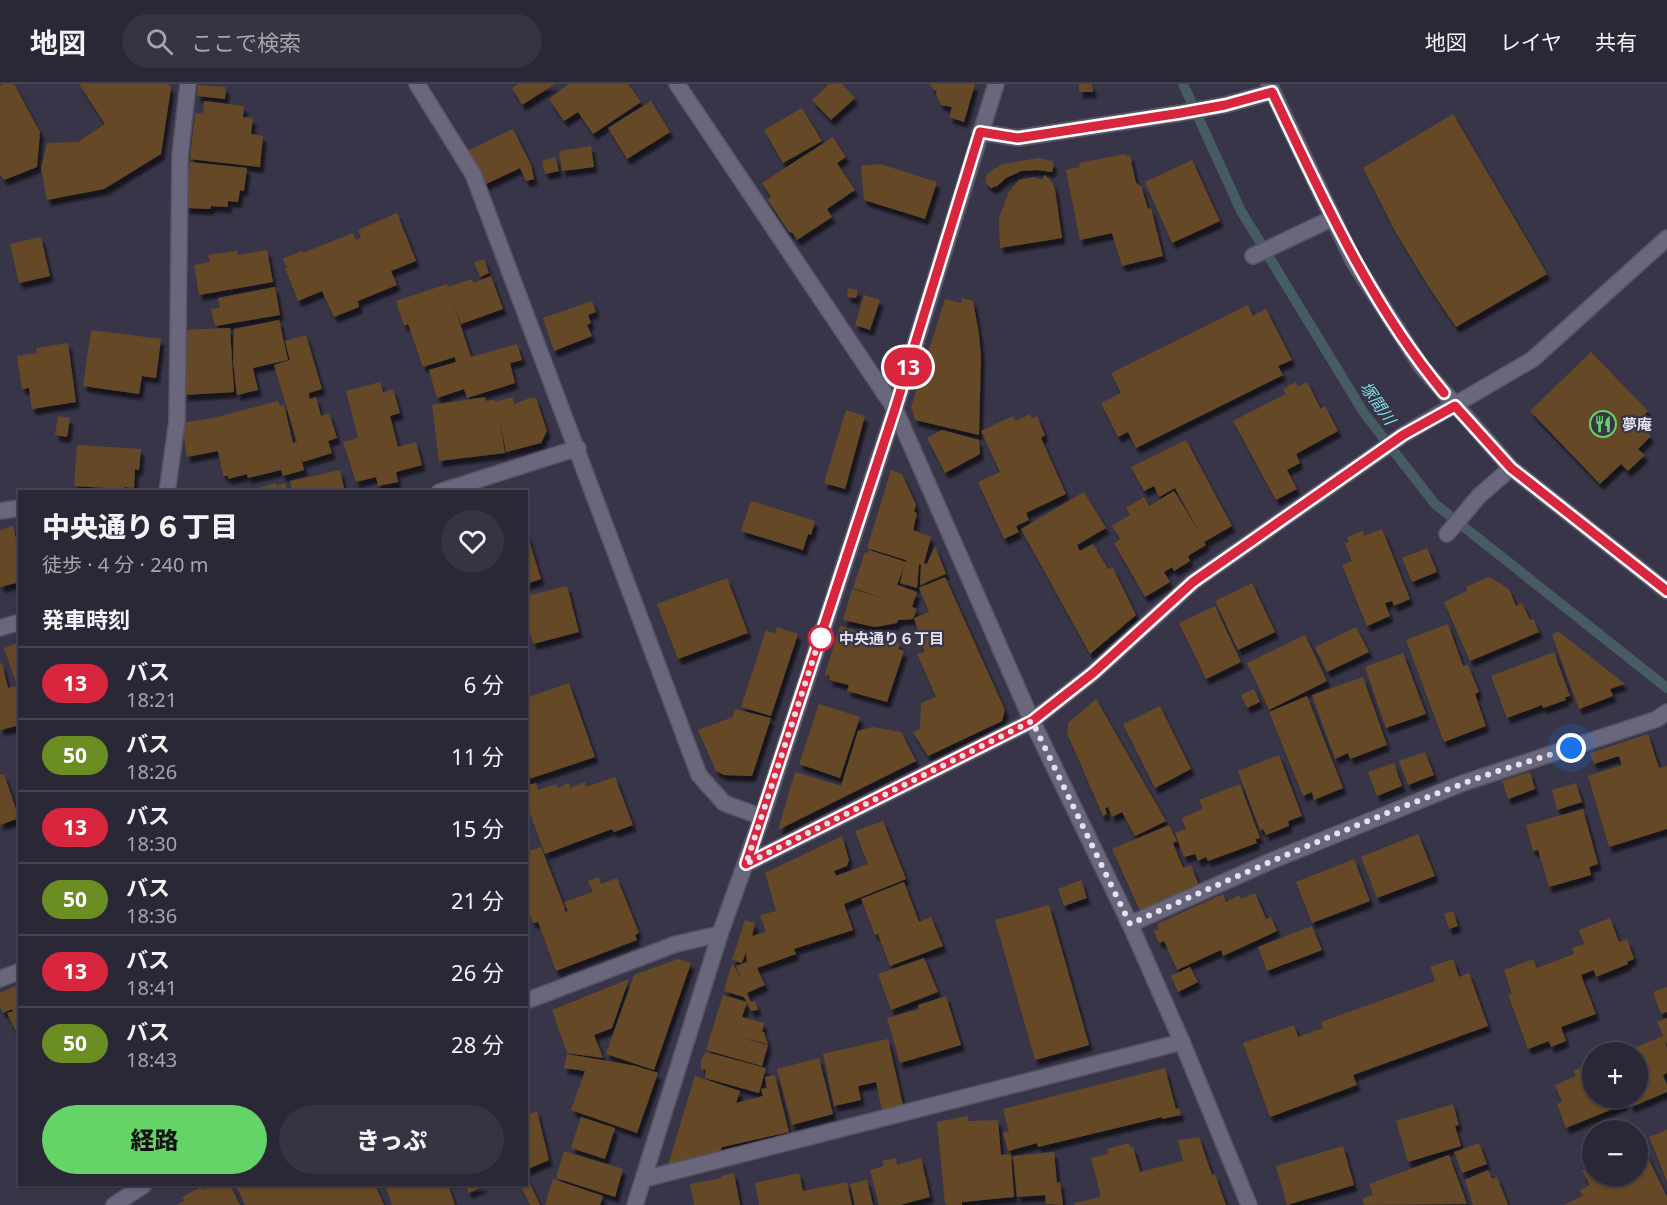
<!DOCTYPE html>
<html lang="ja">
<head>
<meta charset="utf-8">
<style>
	body { margin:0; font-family:"Noto Sans","Noto Sans JP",sans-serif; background:#363442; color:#f1f3f6; height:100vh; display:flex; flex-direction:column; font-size:22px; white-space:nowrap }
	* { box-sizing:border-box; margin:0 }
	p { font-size:20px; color:#a5a6ad }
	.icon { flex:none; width:33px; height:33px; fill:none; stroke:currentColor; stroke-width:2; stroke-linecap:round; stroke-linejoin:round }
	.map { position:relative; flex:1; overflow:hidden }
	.sheet { position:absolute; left:18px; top:406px; width:510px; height:696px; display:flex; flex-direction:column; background:#2a2836; border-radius:0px; box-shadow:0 2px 4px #0004,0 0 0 2px #464451 }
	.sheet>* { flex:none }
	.badge { padding:0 12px; border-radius:20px; font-size:21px; line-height:39px }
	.fabs { position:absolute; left:1582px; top:958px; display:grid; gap:12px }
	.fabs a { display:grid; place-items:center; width:66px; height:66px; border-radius:50%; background:#2a2836; box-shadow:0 2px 4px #0004,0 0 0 2px #464451; font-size:30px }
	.you { position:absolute; width:30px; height:30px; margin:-15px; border:4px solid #fff; border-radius:50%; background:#1a73e8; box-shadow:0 0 0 9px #1a73e833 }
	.map>.badge { position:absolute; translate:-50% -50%; box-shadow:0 0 0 3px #fff }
	h2 { padding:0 24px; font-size:22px; line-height:54px }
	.round { display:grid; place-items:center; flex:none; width:63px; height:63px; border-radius:32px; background:#363442 }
	.headline { display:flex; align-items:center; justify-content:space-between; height:102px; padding:0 24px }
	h1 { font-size:28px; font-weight:800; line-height:45px }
	.primary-button { display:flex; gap:12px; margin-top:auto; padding:12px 24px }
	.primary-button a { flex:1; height:69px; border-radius:36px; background:#64d467; color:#111; font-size:24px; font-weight:800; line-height:69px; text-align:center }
	.primary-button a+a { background:#363442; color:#f1f3f6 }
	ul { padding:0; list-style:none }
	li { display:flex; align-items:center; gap:18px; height:72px; padding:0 24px; border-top:2px solid #464451 }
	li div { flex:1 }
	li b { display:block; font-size:22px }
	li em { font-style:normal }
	li .badge { min-width:66px; font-weight:700; text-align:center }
	header { display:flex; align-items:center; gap:36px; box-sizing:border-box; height:84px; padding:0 30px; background:#2a2836; border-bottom:2px solid #464451 }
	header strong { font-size:28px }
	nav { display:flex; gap:33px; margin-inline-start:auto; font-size:21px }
	.search { width:420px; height:54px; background:#363442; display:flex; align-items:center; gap:15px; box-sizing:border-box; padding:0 21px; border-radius:33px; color:#a5a6ad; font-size:22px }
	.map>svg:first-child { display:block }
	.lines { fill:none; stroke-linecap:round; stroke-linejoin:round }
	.stream { stroke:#465c62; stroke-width:10 }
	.building { fill:#654928; filter:url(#shadow) }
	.minor-casing { stroke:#575364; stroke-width:18 }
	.tertiary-casing { stroke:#575364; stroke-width:18 }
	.minor { stroke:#6a667c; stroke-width:15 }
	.tertiary { stroke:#6a667c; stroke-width:15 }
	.line-casing { stroke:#fff; stroke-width:14 }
	.line { stroke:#d7263d; stroke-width:9 }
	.walk { stroke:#e3e1ee; stroke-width:6; stroke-dasharray:0 10.8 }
	.stop-dot { fill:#fff; stroke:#d7263d; stroke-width:3 }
	.labels { text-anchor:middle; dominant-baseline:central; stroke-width:4.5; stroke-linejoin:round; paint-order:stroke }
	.poi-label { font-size:15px; font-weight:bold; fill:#e3e1ee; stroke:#383548; text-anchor:start }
	.stop-label { font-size:15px; font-weight:bold; fill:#e3e1ee; stroke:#383548; text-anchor:start }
	.water-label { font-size:16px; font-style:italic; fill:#7cdbe4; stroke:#383548 }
</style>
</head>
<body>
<header>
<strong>地図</strong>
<div class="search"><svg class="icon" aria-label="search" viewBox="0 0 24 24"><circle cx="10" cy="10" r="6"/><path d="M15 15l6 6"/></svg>ここで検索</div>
<nav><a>地図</a><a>レイヤ</a><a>共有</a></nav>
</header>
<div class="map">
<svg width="1667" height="1121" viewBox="0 0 1667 1121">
	<defs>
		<filter id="shadow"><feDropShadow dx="3.5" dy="6" stdDeviation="1.5" flood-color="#0009"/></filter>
	</defs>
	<rect width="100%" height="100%" fill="#383548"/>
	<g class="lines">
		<path class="stream" d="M1183 0 1241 127 1364 329 1435 420 1667 604"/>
	</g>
	<g class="building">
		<path d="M3 0H14L40 48 37 83 4 96 0 90V2Z"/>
		<path d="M79 0H168L171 4 161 70 104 105 47 116 41 84 47 59 78 58 105 40Z"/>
		<path d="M518 0H555L522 21 512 4Z"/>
		<path d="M569 0H628L641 18 593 50 578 28 564 37 549 15Z"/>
		<path d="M829 0H842L855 14 831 36 812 16Z"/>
		<path d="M930 0H975L964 38 949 33 952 23 941 21 936 10 937 7 933 5Z"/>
		<path d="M1079 0H1092L1093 8H1079Z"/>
		<path d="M198 1 226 3 225 15 197 12Z"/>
		<path d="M204 17 244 22 243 33 253 34 251 50 263 52 260 83 190 75 195 29 203 30Z"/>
		<path d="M651 17 670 48 627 75 608 44Z"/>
		<path d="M802 24 822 57 783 79 764 46Z"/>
		<path d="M1453 30 1547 190 1456 243 1429 203 1396 149 1363 84Z"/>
		<path d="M513 45 531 81 534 95 526 97 520 84 484 101 467 67Z"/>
		<path d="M833 53 846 73 837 79 855 106 827 125 832 133 797 156 792 148 790 149 767 115 771 113 762 99Z"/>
		<path d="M591 62 594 83 562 87 559 67Z"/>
		<path d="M1125 70V72L1130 71 1136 99 1141 102 1148 125 1151 124 1163 172 1122 182 1112 149 1080 156 1066 86 1080 83 1079 79Z"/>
		<path d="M555 73 559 87 545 90 542 77Z"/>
		<path d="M1039 74 1052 77 1054 81 1052 88 1037 86 1021 87 1006 94 997 102 991 104 985 98 987 90 1002 80Z"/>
		<path d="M1192 76 1220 137 1172 159 1145 98Z"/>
		<path d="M190 78 247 84 244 107 240 106 238 118 228 117V123L211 122V125L186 124V88L189 89Z"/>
		<path d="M880 80 937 98 925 135 864 116 861 82Z"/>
		<path d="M1045 91 1052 98 1055 105 1062 154 1000 164 999 134 1009 108 1019 96 1034 93 1041 96Z"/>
		<path d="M397 129 416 177 391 187 397 201 358 217 359 223 334 233 322 207 298 217 285 184 292 181 286 183 283 175 302 167 303 169 353 149 356 156 361 153 358 146Z"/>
		<path d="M41 153 50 192 19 199 10 160Z"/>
		<path d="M267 166 273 198 199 211 194 181 210 178 208 171 237 167 238 171Z"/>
		<path d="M484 175 489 189 480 193 474 178Z"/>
		<path d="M491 192 503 225 461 240 453 218 471 273 517 260 522 276 510 279 515 299 467 314 464 305 437 314 429 286 456 278 455 273 423 283 408 240 404 242 396 217 447 200 448 203 472 195 473 199Z"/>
		<path d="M275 203 280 231 215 242 211 225 220 224 218 214Z"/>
		<path d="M848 204 858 206 856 214 847 213Z"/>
		<path d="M864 211 880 216 870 246 855 241Z"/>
		<path d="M962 214 973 217 979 250 981 272 979 351 915 336 911 323 945 215 961 219Z"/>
		<path d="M592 217 596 228 588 231 591 239 587 241 592 252 554 267 543 234Z"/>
		<path d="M1248 221 1253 232 1266 225 1292 276 1278 282 1283 291 1136 364 1128 348 1118 353 1101 319 1121 309 1111 289Z"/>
		<path d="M279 236 288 276 253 284 258 306 237 311 233 277 234 245Z"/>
		<path d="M230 244 234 308 184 311 180 246Z"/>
		<path d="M91 246 161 255 156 294 142 292 139 310 83 302Z"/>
		<path d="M306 251 322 305 309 309V312L310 315 316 313 321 332 329 329 337 354 328 357 332 369 303 378 300 369 304 386 283 392 281 386 248 394 247 390 228 395V392H223L218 367 187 373 182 339 213 334 278 317 280 322 284 321 293 359 297 358 274 281 290 276 285 257Z"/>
		<path d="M68 259 76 318 32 325 29 304 22 305 17 272 37 269 36 264Z"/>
		<path d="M1591 268 1648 327 1637 338 1651 352 1638 365 1645 371 1628 387 1621 380 1600 400 1530 327Z"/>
		<path d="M380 298 383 308 393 305 400 329 390 332 398 363 416 358 422 381 396 388 398 398 378 402 376 393 356 398 343 358 358 354 346 307Z"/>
		<path d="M1296 298 1298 303 1307 298 1321 325 1325 322 1338 347 1296 370 1300 379 1287 386 1297 405 1276 416 1233 337 1286 310 1283 305Z"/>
		<path d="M485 313 486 317 495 316V318L513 313 514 320 530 314H536L547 347 541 359 506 368 499 332 505 369 439 377 432 321Z"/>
		<path d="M846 326 865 332 845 405 824 399Z"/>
		<path d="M1030 330 1032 334 1037 332 1045 351 1041 354 1066 410 1026 429 1029 436 1016 442 1019 448 1004 455 978 398 1000 388 981 347 1013 332 1016 337Z"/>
		<path d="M58 332 70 334 67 353 55 351Z"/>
		<path d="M942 346 979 356 980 370 945 389 927 354Z"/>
		<path d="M1186 356 1232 442 1204 458 1206 461 1188 472 1190 477 1174 487 1172 483 1164 488 1170 498 1145 513 1114 459 1120 455 1112 442 1130 431 1126 424 1144 413 1149 422 1174 407 1200 449 1175 404 1159 413 1154 402 1144 407 1131 383Z"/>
		<path d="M77 361 141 365 139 386 135 385 134 404 124 403V405L74 402Z"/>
		<path d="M340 386 345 408H292L290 397Z"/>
		<path d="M891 386 902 390 916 421 914 428 917 429 913 446 931 453 924 479 927 480 935 462 946 490 920 501 921 481 919 480 917 504 900 499 904 482 897 501 917 508 912 523 917 525 913 535 898 536 897 539 875 543 843 536 852 505 886 515 853 504 865 468 868 469 869 466 906 478V476L867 464Z"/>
		<path d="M276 399 277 402 285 399 288 408H244Z"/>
		<path d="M1084 408 1106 444 1077 461 1080 467 1093 460 1108 485 1113 484 1136 531 1090 570 1021 445Z"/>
		<path d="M751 417 815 437 811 451 808 450 803 466 741 447Z"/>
		<path d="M13 442 20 471V498L0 503V446Z"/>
		<path d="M1382 445 1410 515 1394 522 1392 517 1385 519 1390 532 1367 542 1342 481 1352 477 1345 459 1349 458 1347 453 1363 447 1364 452Z"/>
		<path d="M526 447 541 495 526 500Z"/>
		<path d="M1427 464 1437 488 1412 498 1402 474Z"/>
		<path d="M945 493 1005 626 1002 637 928 672 913 648 920 645 921 619 936 613 917 570 925 568 914 534 929 528 919 504Z"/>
		<path d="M1489 493 1509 505 1516 522 1522 519 1530 536 1533 535 1539 548 1470 577 1444 518 1467 507 1466 503Z"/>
		<path d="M727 494 748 549 678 575 657 520Z"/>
		<path d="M1252 499 1275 548 1238 566 1215 517Z"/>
		<path d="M567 502 579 548 533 560 526 534V512Z"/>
		<path d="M1215 522 1241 578 1206 595 1179 539Z"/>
		<path d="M1448 540 1463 582 1468 581 1479 608 1475 610 1486 642 1444 658 1406 556Z"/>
		<path d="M840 542 900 559 898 565 904 567 887 618 847 607 849 601 829 596 830 592 825 590Z"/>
		<path d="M777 543 798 550 771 632 741 623 766 546 775 550Z"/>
		<path d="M1356 543 1369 568 1327 588 1315 563Z"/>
		<path d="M1558 547 1625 600 1610 605 1613 612 1579 625 1552 551Z"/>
		<path d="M1305 551 1327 597 1269 626 1247 579Z"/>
		<path d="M20 558V607H19L4 564Z"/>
		<path d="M1554 568 1570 612 1565 613 1566 616 1543 624 1542 621 1507 634 1491 592Z"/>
		<path d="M1403 569 1426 630 1386 644 1365 583Z"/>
		<path d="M2 579 8 604 15 602 20 616V641L0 646V580Z"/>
		<path d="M1363 593 1387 661 1350 675 1348 669 1335 675 1312 611Z"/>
		<path d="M569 599 595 673 526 696V614Z"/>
		<path d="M1254 605 1260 618 1247 624 1241 611Z"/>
		<path d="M1307 612 1343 704 1314 716 1312 708 1303 712 1269 628Z"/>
		<path d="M1096 615 1166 737 1135 752 1122 728 1112 733 1108 723 1105 724 1107 730 1103 732 1067 649 1068 639Z"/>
		<path d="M819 620 860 633 840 694 799 680Z"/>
		<path d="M1160 622 1191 685 1155 704 1123 640Z"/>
		<path d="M735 625 771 634 752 692 724 691 716 687 698 646 733 633Z"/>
		<path d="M872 643 901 648 916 677 778 746 795 688 841 702 858 647Z"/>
		<path d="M1648 650 1659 684 1667 682V745L1609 763 1588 692 1622 681 1619 672 1594 680 1590 669Z"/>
		<path d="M1425 668 1434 691 1408 701 1399 677Z"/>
		<path d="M1279 671 1302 732 1288 737 1289 742 1266 751 1263 745 1260 746 1238 687Z"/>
		<path d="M1394 679 1402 702 1377 712 1368 688Z"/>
		<path d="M1530 688 1535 705 1508 715 1502 697Z"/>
		<path d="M4 690 19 734 0 741V691Z"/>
		<path d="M615 693 633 741 614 748 612 745 545 770 526 719V702L536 699 538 706 556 700 558 704 569 699 570 704 585 698 586 703Z"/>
		<path d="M1576 699 1582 718 1557 726 1552 706Z"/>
		<path d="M1240 700 1260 754 1255 755 1257 759 1208 777 1206 773 1198 777 1195 770 1184 773 1175 749 1186 745 1182 734 1203 725 1199 716Z"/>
		<path d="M1583 725 1598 780 1589 783 1591 791 1549 803 1538 766 1533 767 1526 741Z"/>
		<path d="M883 737 906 795 844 820 853 846 794 865 796 870 757 884 765 901 747 909 751 918 755 917 758 926 751 927 744 913 724 907 732 879 742 896 736 882 747 878 746 868 742 879 732 876 745 836 755 839 752 852 766 848 760 831 776 827 765 789 842 752 849 776 847 782 834 787 836 792 868 780 855 747Z"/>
		<path d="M1169 741 1177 757 1173 759 1183 784 1191 781 1199 802 1140 827 1112 765Z"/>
		<path d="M1418 750 1435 792 1377 814 1361 773Z"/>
		<path d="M541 763 564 822 565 828 568 827 564 818 593 808 588 797 599 793 601 800 617 794 639 849 635 851 637 856 556 887 538 838 533 839 526 822V768Z"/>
		<path d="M1354 775 1370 817 1312 839 1296 798Z"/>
		<path d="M1081 796 1087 814 1064 822 1058 805Z"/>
		<path d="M904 798 919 838 931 833 943 862 890 882 878 850 875 851 861 815Z"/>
		<path d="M1255 809 1266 835 1271 833 1277 847 1223 872 1221 866 1177 886 1164 857 1159 859 1154 847 1159 845 1157 840 1223 810 1226 818 1239 811 1241 815Z"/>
		<path d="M1049 821 1089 961 1035 976 995 836Z"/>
		<path d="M1453 827 1458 842 1449 845 1444 830Z"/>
		<path d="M1610 834 1619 858 1627 855 1634 875 1627 878 1628 880 1596 893 1594 886 1581 891 1596 930 1561 943 1566 957 1551 963 1549 957 1528 965 1508 911 1512 910 1504 886 1533 875 1537 884 1574 870 1572 864 1584 860 1579 846Z"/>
		<path d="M1312 842 1322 866 1267 887 1258 863Z"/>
		<path d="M924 874 938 908 891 926 878 890Z"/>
		<path d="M678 875 691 879 654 986 606 970 634 891Z"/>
		<path d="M1453 875 1459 893 1469 889 1488 942 1353 991 1357 1001 1270 1033 1243 959 1294 941 1298 953 1323 944 1321 938 1435 897 1430 883Z"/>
		<path d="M1190 883 1198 898 1178 908 1171 892Z"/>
		<path d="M629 895 612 944 594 951 603 974 567 969 552 926Z"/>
		<path d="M20 900V955L7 929 13 927 12 925 3 929 0 922V909Z"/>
		<path d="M1667 903V928L1661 930 1653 908Z"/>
		<path d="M723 911 747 918 742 933 764 939 762 948H764L768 960 734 952 768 961 762 982 706 966Z"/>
		<path d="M946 912 961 961 900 979 887 934 919 925 918 921Z"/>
		<path d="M1667 934V961L1657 938Z"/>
		<path d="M1663 952 1667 964V989L1663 991 1667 1001V1008L1631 1023 1627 1014H1638V969H1622Z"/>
		<path d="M888 955 903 1021 882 1026 876 998 858 1002 861 1016 834 1022 823 970Z"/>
		<path d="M706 968 766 984 759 1009 705 994 706 986 701 985V976Z"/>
		<path d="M567 970 636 982 658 989 637 1049 571 1026 585 987 564 984Z"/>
		<path d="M819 974 833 1030 792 1041 777 985Z"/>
		<path d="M1587 981 1589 986 1593 984V1014H1623L1625 1020 1566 1044 1557 1020 1562 1018 1555 1001 1576 992 1573 987Z"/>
		<path d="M1165 984 1176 1025 1179 1024 1181 1031 1162 1035V1033L1038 1063 1037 1059 1008 1067 1003 1049 1009 1048 1003 1025Z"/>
		<path d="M775 991 789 1048 722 1063 719 1071 668 1081 695 992 740 1007 736 1019 763 1012 761 1005 767 1004 765 993Z"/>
		<path d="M1453 1020 1459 1041 1455 1042 1461 1062 1408 1078 1396 1037Z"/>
		<path d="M526 1023 529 1030 537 1027 549 1076 526 1086Z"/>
		<path d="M968 1032V1037L998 1036 1001 1071 1011 1070 1014 1113 962 1118V1121H948L945 1119 937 1038Z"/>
		<path d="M581 1033 615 1044 605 1075 571 1064Z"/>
		<path d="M1630 1039 1633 1047H1622L1620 1042Z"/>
		<path d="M1667 1046V1097L1649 1053Z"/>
		<path d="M1199 1053 1212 1091 1215 1090 1226 1121H1075L1074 1119 1101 1113 1091 1074 1108 1070 1107 1065 1129 1059 1130 1063H1133L1140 1088 1183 1077 1178 1056Z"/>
		<path d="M1479 1059 1487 1080 1462 1089 1454 1068Z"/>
		<path d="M1641 1059 1667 1113V1121H1564L1583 1112 1580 1106 1590 1101 1582 1086 1593 1081V1092H1638V1060Z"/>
		<path d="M1343 1062 1354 1101 1287 1121 1276 1082Z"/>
		<path d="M564 1067 623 1085 615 1113 556 1094Z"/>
		<path d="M1054 1068 1057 1099 1060 1098 1063 1121 1046 1120 1045 1111 1017 1113 1013 1072Z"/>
		<path d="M1449 1071 1467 1120 1364 1121 1362 1115 1373 1111 1369 1100Z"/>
		<path d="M896 1074 897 1081 921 1074 930 1113 900 1121H879L870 1086 884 1082 882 1077Z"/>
		<path d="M1488 1086 1492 1095 1497 1093 1508 1121H1473L1465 1096Z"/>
		<path d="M734 1089 740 1121H694L690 1100 722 1094 721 1092Z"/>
		<path d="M799 1089 803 1107 847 1098 852 1121H759L755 1099Z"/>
		<path d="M526 1091 540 1121H530L520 1101H526Z"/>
		<path d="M553 1095 603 1112 600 1121H545Z"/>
		<path d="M867 1096 873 1121H855L850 1100Z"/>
		<path d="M211 1101H230L240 1121H176L185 1117 182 1113 201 1103 202 1106Z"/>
		<path d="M236 1101H283L285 1104 292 1101H375L384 1121H245Z"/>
		<path d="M385 1101H448L455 1121H392Z"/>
		<path d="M465 1101H486L469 1109Z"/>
	</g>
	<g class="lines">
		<defs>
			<g id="minor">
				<path d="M417 0 473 90 699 691 724 719 762 733"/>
				<path d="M677 0 895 325 1032 637 1130 840 1182 958 1249 1121"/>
				<path d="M980 48 1018 54 1181 29 1225 21 1272 8"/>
				<path d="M1253 172 1333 134"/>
				<path d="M167 408 177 337 180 72 188 0"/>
				<path d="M439 408 578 364"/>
				<path d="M0 427 20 424"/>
				<path d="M1447 450 1479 412 1511 384"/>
				<path d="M0 544 20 538"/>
				<path d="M746 780 1032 637 1093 589 1193 498 1403 351 1533 275 1667 154"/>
				<path d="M1130 840 1271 777 1463 699 1657 635 1667 628"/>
				<path d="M0 895 20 887"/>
				<path d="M526 917 676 860 720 850"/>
				<path d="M644 1095 1182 958"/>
				<path d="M114 1121 144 1101"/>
				<path d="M635 1121 720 850 762 733 895 325 996 0"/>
			</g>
			<path id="tertiary" d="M1269 0 1354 178 1421 282 1511 384 1667 507"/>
		</defs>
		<use href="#minor" class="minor-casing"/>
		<use href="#tertiary" class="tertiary-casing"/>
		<use href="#minor" class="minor"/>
		<use href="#tertiary" class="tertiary"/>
	</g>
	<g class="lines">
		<defs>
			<path id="line" d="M1444 309C1369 219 1322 112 1272 8L1225 21 1181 29 1018 54 980 48 895 325 746 780 1032 637 1093 589 1193 498 1403 351 1455 322 1511 384 1667 507"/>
		</defs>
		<use href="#line" class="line-casing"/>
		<use href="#line" class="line"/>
		<path class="walk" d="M821 554V551L746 780 1032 637 1130 840C1239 791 1350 742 1462 700 1498 686 1535 676 1571 664"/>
	</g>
	<defs>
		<symbol id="restaurant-ring" viewBox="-11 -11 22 22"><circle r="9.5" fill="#383548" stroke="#64d467" stroke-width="1.5"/><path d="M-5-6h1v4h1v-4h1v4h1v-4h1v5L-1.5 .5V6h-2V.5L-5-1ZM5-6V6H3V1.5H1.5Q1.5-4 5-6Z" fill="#64d467"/></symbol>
	</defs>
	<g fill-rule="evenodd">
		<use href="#restaurant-ring" x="1588" y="325" width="30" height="30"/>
	</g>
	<circle class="stop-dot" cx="821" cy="554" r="12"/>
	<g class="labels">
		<g class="poi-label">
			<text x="1622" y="340">夢庵</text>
		</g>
		<g class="stop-label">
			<text x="839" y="554">中央通り６丁目</text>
		</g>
		<g class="water-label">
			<text transform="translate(1378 319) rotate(55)">塚間川</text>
		</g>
	</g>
</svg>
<div class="fabs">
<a>+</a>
<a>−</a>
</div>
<div class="you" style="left:1571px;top:664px"></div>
<b class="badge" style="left:908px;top:283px;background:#d7263d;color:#fff">13</b>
<section class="sheet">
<div class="headline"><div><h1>中央通り６丁目</h1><p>徒歩 · 4 分 · 240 m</p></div><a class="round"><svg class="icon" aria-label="heart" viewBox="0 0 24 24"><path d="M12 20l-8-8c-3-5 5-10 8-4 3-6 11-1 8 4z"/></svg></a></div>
<h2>発車時刻</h2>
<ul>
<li><span class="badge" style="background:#d7263d;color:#fff">13</span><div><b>バス</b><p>18:21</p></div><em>6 分</em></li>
<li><span class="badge" style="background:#6b8e23;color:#fff">50</span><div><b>バス</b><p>18:26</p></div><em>11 分</em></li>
<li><span class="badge" style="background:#d7263d;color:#fff">13</span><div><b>バス</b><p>18:30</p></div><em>15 分</em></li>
<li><span class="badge" style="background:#6b8e23;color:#fff">50</span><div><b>バス</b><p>18:36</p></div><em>21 分</em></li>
<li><span class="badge" style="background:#d7263d;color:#fff">13</span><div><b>バス</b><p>18:41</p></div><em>26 分</em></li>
<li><span class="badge" style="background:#6b8e23;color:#fff">50</span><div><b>バス</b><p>18:43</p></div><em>28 分</em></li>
</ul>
<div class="primary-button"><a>経路</a><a>きっぷ</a></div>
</section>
</div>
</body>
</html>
